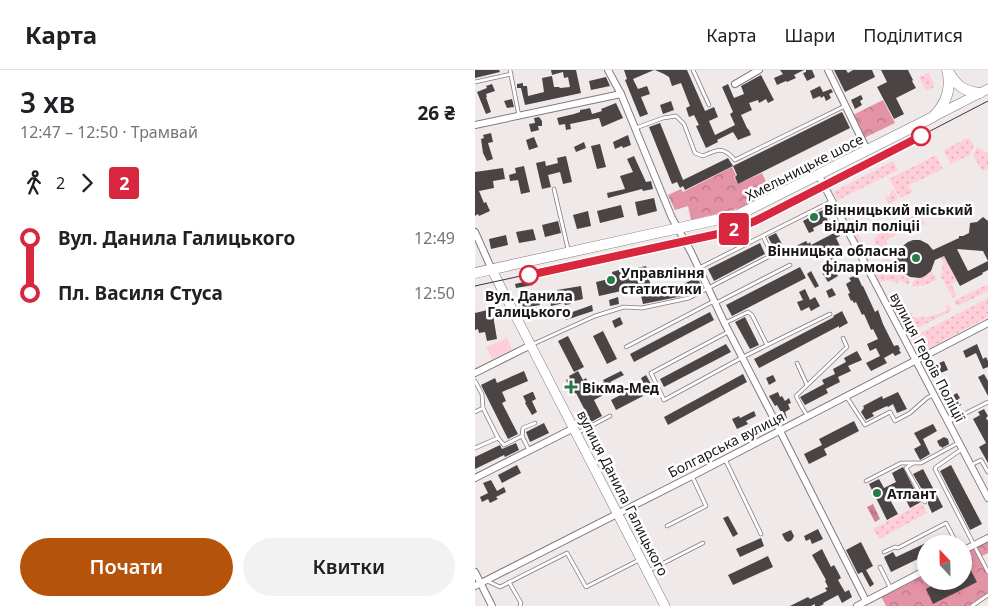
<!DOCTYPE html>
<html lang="uk">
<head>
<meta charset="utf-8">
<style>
	body { margin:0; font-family:"Noto Sans",sans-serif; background:#f2f2f2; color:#202124; height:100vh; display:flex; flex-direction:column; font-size:19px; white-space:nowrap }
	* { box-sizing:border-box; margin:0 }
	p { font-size:16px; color:#757577 }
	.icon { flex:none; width:28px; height:28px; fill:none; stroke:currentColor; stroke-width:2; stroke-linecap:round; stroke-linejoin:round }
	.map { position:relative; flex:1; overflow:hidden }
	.sheet { display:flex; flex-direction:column; background:#fff; width:475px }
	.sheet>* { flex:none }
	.badge { padding:0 10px; border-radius:4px; font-size:18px; line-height:32px }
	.needle { width:32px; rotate:338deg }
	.controls { position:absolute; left:442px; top:465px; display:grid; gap:10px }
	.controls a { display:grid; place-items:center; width:55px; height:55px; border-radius:50%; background:#fff; box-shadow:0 2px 8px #0003; font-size:25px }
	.map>.badge { position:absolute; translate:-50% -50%; box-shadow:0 0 0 2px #fff }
	.legs { display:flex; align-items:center; gap:8px; height:55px; padding:0 20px; font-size:16px }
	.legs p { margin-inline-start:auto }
	.summary { display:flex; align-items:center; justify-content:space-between; height:85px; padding:0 20px }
	h1 { font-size:28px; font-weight:600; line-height:38px }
	.primary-button { display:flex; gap:10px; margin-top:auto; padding:10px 20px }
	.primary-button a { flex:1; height:58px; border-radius:30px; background:#b45309; color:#fff; font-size:20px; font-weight:600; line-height:58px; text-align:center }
	.primary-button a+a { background:#f2f2f2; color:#202124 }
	ul { padding:0 20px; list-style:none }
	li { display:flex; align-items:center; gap:18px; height:55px; font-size:19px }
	li i { display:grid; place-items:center; width:8px; height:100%; margin:0 6px; background:currentColor }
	li i::after { content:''; width:12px; height:12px; margin:-6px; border:4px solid; border-radius:50%; background:#fff }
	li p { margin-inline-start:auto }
	li:first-child i { background:linear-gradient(#0000 50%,currentColor 0) }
	li:last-child i { background:linear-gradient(currentColor 50%,#0000 0) }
	header { display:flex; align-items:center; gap:30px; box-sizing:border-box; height:70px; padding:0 25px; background:#fff; border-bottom:1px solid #e0e0e0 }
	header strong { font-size:24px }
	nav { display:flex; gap:28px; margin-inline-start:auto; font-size:18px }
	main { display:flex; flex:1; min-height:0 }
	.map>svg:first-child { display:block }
	.green { fill:url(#green-dots) }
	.forest { fill:url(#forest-crowns) }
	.pitch { fill:#ffced8 }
	.water { fill:url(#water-ripples) }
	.building { fill:#4a4445; fill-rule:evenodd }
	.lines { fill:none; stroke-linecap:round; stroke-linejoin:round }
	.lane-casing { stroke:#817a7b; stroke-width:4.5 }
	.street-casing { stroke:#817a7b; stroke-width:8 }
	.secondary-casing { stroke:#817a7b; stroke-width:10 }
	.primary-casing { stroke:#817a7b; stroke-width:11 }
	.lane { stroke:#fff; stroke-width:3 }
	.street { stroke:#fff; stroke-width:6 }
	.secondary { stroke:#fff; stroke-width:9 }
	.primary { stroke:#fff; stroke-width:10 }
	.tram { stroke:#393637; stroke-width:1 }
	.line-1-casing { stroke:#fff; stroke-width:11 }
	.line-1 { stroke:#d7263d; stroke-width:8 }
	.stop-1-dot { fill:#fff; stroke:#d7263d; stroke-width:2.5 }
	.poi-dot { fill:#287a4b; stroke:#fff; stroke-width:2 }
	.labels { text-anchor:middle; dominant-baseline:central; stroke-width:5; stroke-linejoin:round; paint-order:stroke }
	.street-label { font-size:14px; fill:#181616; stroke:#fff }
	.poi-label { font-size:14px; font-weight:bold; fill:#181616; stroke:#fff; text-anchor:start }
	.stop-label { font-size:14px; font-weight:bold; fill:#181616; stroke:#fff }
</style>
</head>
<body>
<header>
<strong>Карта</strong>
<nav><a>Карта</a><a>Шари</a><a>Поділитися</a></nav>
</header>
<main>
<section class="sheet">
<div class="summary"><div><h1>3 хв</h1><p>12:47 – 12:50 · Трамвай</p></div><b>26 ₴</b></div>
<div class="legs"><svg class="icon" aria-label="walk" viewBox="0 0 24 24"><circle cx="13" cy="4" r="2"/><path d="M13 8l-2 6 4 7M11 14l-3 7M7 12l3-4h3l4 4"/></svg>2<svg class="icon" aria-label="forward" viewBox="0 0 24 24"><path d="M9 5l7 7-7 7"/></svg><b class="badge" style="background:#d7263d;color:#fff">2</b></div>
<ul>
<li><i style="color:#d7263d"></i><b>Вул. Данила Галицького</b><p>12:49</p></li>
<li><i style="color:#d7263d"></i><b>Пл. Василя Стуса</b><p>12:50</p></li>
</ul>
<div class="primary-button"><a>Почати</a><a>Квитки</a></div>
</section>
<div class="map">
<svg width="513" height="536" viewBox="0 0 513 536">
	<defs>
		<pattern id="green-dots" width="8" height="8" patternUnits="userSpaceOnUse" patternTransform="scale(1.25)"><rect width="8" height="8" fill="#ffced8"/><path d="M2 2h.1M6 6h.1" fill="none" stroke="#dab0b9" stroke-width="1.8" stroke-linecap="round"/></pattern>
		<pattern id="forest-crowns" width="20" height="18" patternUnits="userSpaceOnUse" patternTransform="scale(1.25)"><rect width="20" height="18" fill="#e492a6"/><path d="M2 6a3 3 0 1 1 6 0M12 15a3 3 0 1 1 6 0" fill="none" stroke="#b87686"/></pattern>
		<pattern id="water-ripples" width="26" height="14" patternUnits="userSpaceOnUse" patternTransform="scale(1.25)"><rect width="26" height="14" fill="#d18094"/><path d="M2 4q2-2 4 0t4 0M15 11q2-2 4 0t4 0" fill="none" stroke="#a96878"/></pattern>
	</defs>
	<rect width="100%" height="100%" fill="#f0e9ea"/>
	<g class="green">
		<path d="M454 3 458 12 459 17 451 21 444 7Z"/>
		<path d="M493 68 499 75 495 85 476 94 468 80Z"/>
		<path d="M372 76 381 79 312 114 309 108Z"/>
		<path d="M502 77 513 84V98L507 101 498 85Z"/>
		<path d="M461 85 468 99 432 116 439 122 425 128 414 109Z"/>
		<path d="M418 91 423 100 363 130 358 122Z"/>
		<path d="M419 120 423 129 414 134 409 126 412 127 414 126 416 121Z"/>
		<path d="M367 133 392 181H394L398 188 392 191 363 136Z"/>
		<path d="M440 145 449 151 450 154 438 161 435 159 429 162 424 153Z"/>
		<path d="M409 154 414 159 418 157 422 164 412 170V175L404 179 406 184 399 187 395 178 400 176 399 168 402 166V158Z"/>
		<path d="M469 186 482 211 476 214 482 226 478 228 466 207 468 193 466 188Z"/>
		<path d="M411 189 418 190 427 204 435 209 434 215 424 210 422 213 411 210 405 212 397 197Z"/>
		<path d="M456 201 462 209C454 214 447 217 437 216L438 211C444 207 451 207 456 201Z"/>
		<path d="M513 214V221L485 235H481L479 231Z"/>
		<path d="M513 228V247L445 283H443L436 270 438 267Z"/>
		<path d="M473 235 475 237 476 239 474 242 433 263H431L419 240 421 239 437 243V247C450 248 460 246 472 240L470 236Z"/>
		<path d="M447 433 452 443 404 469 398 459Z"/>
	</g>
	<g class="forest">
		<path d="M408 30 420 53 389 68 378 45Z"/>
		<path d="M257 97 261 105 259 107 263 114 287 103 293 116 309 108 312 114 265 138 216 150 213 136 200 140 193 125 206 119 208 122Z"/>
		<path d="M513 468V483L505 487 513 502V525L497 536H411L405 524 451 500V511H489V480Z"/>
	</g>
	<path class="pitch" d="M32 268 37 279 17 289 11 277Z"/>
	<path class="water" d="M398 434 405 449 400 452 392 437Z"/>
	<g class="building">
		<path d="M0 0H24L25 2 0 8Z"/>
		<path d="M76 0H101L106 23 50 35 46 18H42V14L48 13V16H52L53 26 69 22 67 8 77 6 79 17H84L85 18 95 17 93 7 89 8 88 2 77 5Z"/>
		<path d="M149 0H179L158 9 163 19 172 16 175 24 166 27 173 44 165 47 150 10 152 9Z"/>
		<path d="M180 0H212L230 41 239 37 243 47 234 51 240 65 260 55 255 44 258 42 247 17 253 14 259 28 269 24 266 16 286 5 299 30 293 33 291 29 284 33 283 30 274 33 277 40 266 45 272 58 274 60 276 65 263 70 258 62 242 70 243 72 231 78 221 56 224 55 219 45 214 47 211 38 215 36 206 13 197 16 194 7 189 4Z"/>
		<path d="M305 0H329L319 5 321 8 312 12 311 11 302 15 299 8 308 4Z"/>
		<path d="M331 0H337L340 7 332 11 328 3 331 2Z"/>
		<path d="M359 0H371L373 3 378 0H397L400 7 370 22Z"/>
		<path d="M406 0H433L438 10 437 11 441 18 421 28 429 44 419 49 402 17 412 12Z"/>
		<path d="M131 7 135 16 116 20 114 11Z"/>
		<path d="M17 14 20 21 11 24 12 27H11L16 42 11 44 2 22 12 18 11 16Z"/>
		<path d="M345 16 348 22 356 19 358 22 354 24 356 28 351 31 349 26 346 28 345 26 338 29 335 21Z"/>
		<path d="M386 25 388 29 385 31 387 35 380 39 376 30Z"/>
		<path d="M37 29 39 37 32 38 29 31Z"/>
		<path d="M196 31 199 40 188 44 185 35Z"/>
		<path d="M141 33 148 48 127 57 124 48 95 54 96 59 91 60 90 54 84 55 82 48 99 44 105 42V40L111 39 115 38 117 44 127 41 126 39Z"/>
		<path d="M367 42 375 58 263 114 260 107 262 105 258 96Z"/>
		<path d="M64 47 67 51V56H63L64 60 56 62 54 54 60 53 59 48Z"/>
		<path d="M185 53 208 110 253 88 258 96 210 120 208 116 205 118 202 112 197 114 174 57Z"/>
		<path d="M16 63 18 72 13 73 18 89 12 91 8 83 6 69 9 68 8 65Z"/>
		<path d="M153 65 156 75 148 78 147 76 140 79 138 72Z"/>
		<path d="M59 67 63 77 54 80 51 70Z"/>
		<path d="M109 72 111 78 101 82 99 77Z"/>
		<path d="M125 74 131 97 122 99 116 76Z"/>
		<path d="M91 86 97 112 88 114 85 102 73 105 76 117 67 119 61 93 70 91 71 96 83 93 82 88Z"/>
		<path d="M159 86 171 112 176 111 178 119 168 121 167 119 133 128 132 123 150 119 145 106 158 102 152 89Z"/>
		<path d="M49 96 55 122 46 124 43 110 35 111 34 105 41 103 40 98Z"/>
		<path d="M28 98 30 109 18 111 19 118 4 121 9 133 11 132 15 141 4 146 3 144 0 146V102Z"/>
		<path d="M179 128 182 141 163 146 160 132Z"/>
		<path d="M146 135 149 147 125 153 122 141Z"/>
		<path d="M348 140 354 153 350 155 348 153 338 158 339 161 334 163 328 151Z"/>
		<path d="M113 141 116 156 102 159 98 145Z"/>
		<path d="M508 147 513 151V200L507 203 508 204 485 216 469 186 460 190 456 201 450 206 445 208 435 207 426 201 423 195 422 187 425 178 433 172 438 170H445L453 174 458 180 484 168V166H488L494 163 495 153 502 152ZM482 179 508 181 513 191 493 201Z"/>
		<path d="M83 151 86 163 70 167 67 155Z"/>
		<path d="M58 159 61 170 44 173 41 162Z"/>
		<path d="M363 161 365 166 361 168 365 176 361 178 365 185 354 191 345 176 325 188 319 177 331 171 333 174 335 172 336 175Z"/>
		<path d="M301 163 307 174 299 178 293 167Z"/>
		<path d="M31 165 33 175 16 179 14 169Z"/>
		<path d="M285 173 290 184 239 211 233 199Z"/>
		<path d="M357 195 363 206 353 212 346 201Z"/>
		<path d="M171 196 177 221 207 215 222 207 227 217 213 225 168 234 164 217 124 226 121 212 138 208 137 202 144 200V202Z"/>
		<path d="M325 197 331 208 257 246 251 235Z"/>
		<path d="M336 201 344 216 340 218 332 204Z"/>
		<path d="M382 205 387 216H388L400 242 403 240 408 254 419 276 423 275 425 279 424 280 426 283 420 286 418 283 409 288 412 293 396 301 391 293 405 286 401 278 395 281 392 274 403 269 398 259 396 260 389 244 387 245 381 232 379 233 377 230 376 231 373 224 375 223 371 214 376 211 374 208Z"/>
		<path d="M57 210 58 215 41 218 40 214Z"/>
		<path d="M106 216 108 229 95 232 96 234 90 235 89 233 76 236 74 223 82 222V220Z"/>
		<path d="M357 218 361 225 354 228 351 221Z"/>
		<path d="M330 219 335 230 340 227 345 236 336 241 334 237 326 241 322 232 328 230 324 222Z"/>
		<path d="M62 225 65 235 48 238 46 228Z"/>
		<path d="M143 227 144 234 135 236 134 230Z"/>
		<path d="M117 235 118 241 91 250 89 245Z"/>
		<path d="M17 239 22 269 12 271 10 262 4 263 3 259 0 260V243Z"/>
		<path d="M367 241 373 253 364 258V256L284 298 279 289 359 247 358 246Z"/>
		<path d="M235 242 239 250 159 292 155 284Z"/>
		<path d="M145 247 148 254 140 258 137 251Z"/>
		<path d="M270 247 284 275 275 279 260 252Z"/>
		<path d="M128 261 142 289 132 294 118 266Z"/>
		<path d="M93 266 109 297 99 302 83 271Z"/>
		<path d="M251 274 256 282 189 317 185 309Z"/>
		<path d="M502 274 508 289 511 287 513 291V297L508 299 501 283 491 288 488 281Z"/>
		<path d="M382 281 387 290 373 296 376 301 363 307 365 312 351 319 353 323 330 335 325 327 349 314 347 310 360 304 358 299 371 292 369 288Z"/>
		<path d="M469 291 473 300 463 304 459 295Z"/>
		<path d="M49 301 53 311 27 322 31 331 27 333 43 364 33 369 6 315 20 308 22 313Z"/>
		<path d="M103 301 108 310 111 308 116 319 129 312 128 310 146 301 149 305 135 312 138 316 132 319 134 322 119 330 127 346 116 352 101 323 98 324 91 310 95 308 94 306Z"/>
		<path d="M268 304 272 312 193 355 189 347Z"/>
		<path d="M509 304 513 311V326L503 307Z"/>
		<path d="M171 305 176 314 165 320 168 326 141 340 136 330 168 313 166 308Z"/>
		<path d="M298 305 301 311 294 315 291 308Z"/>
		<path d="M57 322H58L61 329 57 331 62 342 57 345 50 333 51 332 48 326Z"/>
		<path d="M303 322 305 327 307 326 310 331 314 328 316 333 313 334 315 339 310 342 312 348 308 350 304 343 306 342 302 335 300 336 294 326Z"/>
		<path d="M423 322 432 339 422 343 418 334 413 337 412 336 397 343 399 346 391 350 386 342 389 338 388 336 407 326 408 329Z"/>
		<path d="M482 323 485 328 483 329 486 335 479 339 473 328Z"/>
		<path d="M509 339 513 346 511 348 513 351V393L504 377 511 373 498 349 505 345 503 342Z"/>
		<path d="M279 341 281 346 271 351 273 354 262 359 257 349 264 346 265 348Z"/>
		<path d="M379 351 384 361 349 379 352 385 334 394 329 384 347 375 344 369Z"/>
		<path d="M69 353 74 363 55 372 51 362Z"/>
		<path d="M458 354 462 361 448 369 455 384 445 390 439 379 446 375 439 363Z"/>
		<path d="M469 367 473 369 474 374 467 378 466 376 465 377 462 371Z"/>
		<path d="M41 373 44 380 30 387 29 385 0 399V387L25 375 27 379Z"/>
		<path d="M42 395 46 403 27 413 23 405Z"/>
		<path d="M476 395 507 454 495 460 465 401Z"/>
		<path d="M428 397 446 432 435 438 427 422 414 428 423 444 412 450 394 414 404 409 409 418 421 412 417 403Z"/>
		<path d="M448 399 468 437 457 443 453 434V430L438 404Z"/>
		<path d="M16 410 22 421 29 417 31 422 21 427 23 429 15 433 13 429 7 432 5 427 13 423 8 413Z"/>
		<path d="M253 446 263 464 258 467 248 448Z"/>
		<path d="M343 459 348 469 337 474 335 469 331 471 329 466Z"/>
		<path d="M316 460 319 466 317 470 313 472 310 470 307 464Z"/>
		<path d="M466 466 469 474H451V485L416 502 409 487 418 482 421 487Z"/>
		<path d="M286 468 289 476 265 487 261 479Z"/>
		<path d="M386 472 398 496 391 500 399 514 395 517 387 502 383 504 371 480Z"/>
		<path d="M347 479 356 497 359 495 363 502 366 508 363 510 370 522 374 520 377 527 367 533 363 525 348 533 349 534 345 536H340V534L336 536H315L333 527 335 529 352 521 350 518 353 517 350 511 351 510 337 485Z"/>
		<path d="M293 486 298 497 258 515 253 505Z"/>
		<path d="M494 497 502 512 458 534 451 519 466 511H489V500Z"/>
	</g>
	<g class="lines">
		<defs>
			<g id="lane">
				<path d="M35 0 44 46"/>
				<path d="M218 0 234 35"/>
				<path d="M0 12 36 4"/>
				<path d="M161 58 188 48 201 46 209 54 220 83 228 86C243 79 248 76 260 90L370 36"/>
				<path d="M79 119 93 179"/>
				<path d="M224 198 357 131"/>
				<path d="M241 233 315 195"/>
				<path d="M250 253 273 242 277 245 292 275"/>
				<path d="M253 262 176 303 189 330 268 287 355 244"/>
				<path d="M56 275 120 246 149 237 167 238 214 228 297 185 288 166"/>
				<path d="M151 277 239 231"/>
				<path d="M322 293 332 315"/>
				<path d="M0 311 7 324 8 338 23 368 0 378"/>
				<path d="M371 326 390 355 415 342 420 351 435 343 452 328 458 325"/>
				<path d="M0 342 8 338"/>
				<path d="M332 345 328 339 321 326 372 277 368 268"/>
				<path d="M473 352 513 332"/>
				<path d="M102 363 135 346"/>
				<path d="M47 366 48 358 60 353"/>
				<path d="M23 368 29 375 47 366 54 380"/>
				<path d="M487 379 461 397 460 399 499 475"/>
				<path d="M250 389 286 464"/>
				<path d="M438 393 431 398 450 432"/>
				<path d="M496 395 506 390 513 402"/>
				<path d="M391 411 426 393H446L483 373"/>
				<path d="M192 456 231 436 217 406"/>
				<path d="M501 479 513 502"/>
				<path d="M409 482 420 477 423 478 471 453 482 474"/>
				<path d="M405 497 416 519"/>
				<path d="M173 501 228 473"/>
				<path d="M12 511 25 517 92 483 111 517 164 490"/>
				<path d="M34 512 46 533 45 536"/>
				<path d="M497 536 513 525"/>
			</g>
			<g id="street">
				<path d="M133 0 146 24 197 148 216 182 250 254 300 351 391 531"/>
				<path d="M353 0 392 80"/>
				<path d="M260 14 284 0"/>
				<path d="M0 55 146 24"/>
				<path d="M343 104 513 428"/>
				<path d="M0 162 17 200"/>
				<path d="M0 303 56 275"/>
				<path d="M0 408 99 358"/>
				<path d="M489 480 513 468"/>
				<path d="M0 502 17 536"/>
				<path d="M0 516 217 406 513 253"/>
				<path d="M382 536 451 500"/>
			</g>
			<g id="secondary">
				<path d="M460 46 513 19"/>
				<path d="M17 200 190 536"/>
			</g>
			<g id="primary">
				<path d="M474 3C483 17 489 21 505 23"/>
				<path d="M0 203 263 145 458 47C472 33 477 18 472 0"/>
			</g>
		</defs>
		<use href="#lane" class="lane-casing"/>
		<use href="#street" class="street-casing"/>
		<use href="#secondary" class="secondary-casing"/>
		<use href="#primary" class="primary-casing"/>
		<use href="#lane" class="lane"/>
		<use href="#street" class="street"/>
		<use href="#secondary" class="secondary"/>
		<use href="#primary" class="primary"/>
		<path class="tram" d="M0 216 252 161 267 157 297 143 513 31"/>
	</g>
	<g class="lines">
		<defs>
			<path id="line-1" d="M54 205 252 162 280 151 446 66"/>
		</defs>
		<use href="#line-1" class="line-1-casing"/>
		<use href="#line-1" class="line-1"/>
	</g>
	<g class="stop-1-dot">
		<circle cx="446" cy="66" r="9"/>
		<circle cx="54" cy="205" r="9"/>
	</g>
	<g class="poi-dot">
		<circle cx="339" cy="147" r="5"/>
		<circle cx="441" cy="188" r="5"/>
		<circle cx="136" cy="210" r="5"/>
		<path d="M93.5 309.5h5v5h5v5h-5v5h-5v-5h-5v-5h5z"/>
		<circle cx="402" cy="423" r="5"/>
	</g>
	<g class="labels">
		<g class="street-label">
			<text transform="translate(329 97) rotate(-27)">Хмельницьке шосе</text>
			<text transform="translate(453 287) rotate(62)">вулиця Героїв Поліції</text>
			<text transform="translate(251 374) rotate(-27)">Болгарська вулиця</text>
			<text transform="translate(148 423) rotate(63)">вулиця Данила Галицького</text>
		</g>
		<g class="poi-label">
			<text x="349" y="139">Вінницький міський<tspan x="349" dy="16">відділ поліціі</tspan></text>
			<text x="431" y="180" text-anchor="end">Вінницька обласна<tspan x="431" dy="16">філармонія</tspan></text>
			<text x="146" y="202">Управління<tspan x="146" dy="16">статистики</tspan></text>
			<text x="107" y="317">Вікма-Мед</text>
			<text x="412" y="423">Атлант</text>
		</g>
		<g class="stop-label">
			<text x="54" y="225">Вул. Данила<tspan x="54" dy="16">Галицького</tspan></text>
		</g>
	</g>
</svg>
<div class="controls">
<a><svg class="needle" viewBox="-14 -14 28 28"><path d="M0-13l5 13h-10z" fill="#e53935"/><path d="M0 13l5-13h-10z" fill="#757577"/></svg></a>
</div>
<b class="badge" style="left:259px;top:159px;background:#d7263d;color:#fff">2</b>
</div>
</main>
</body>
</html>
